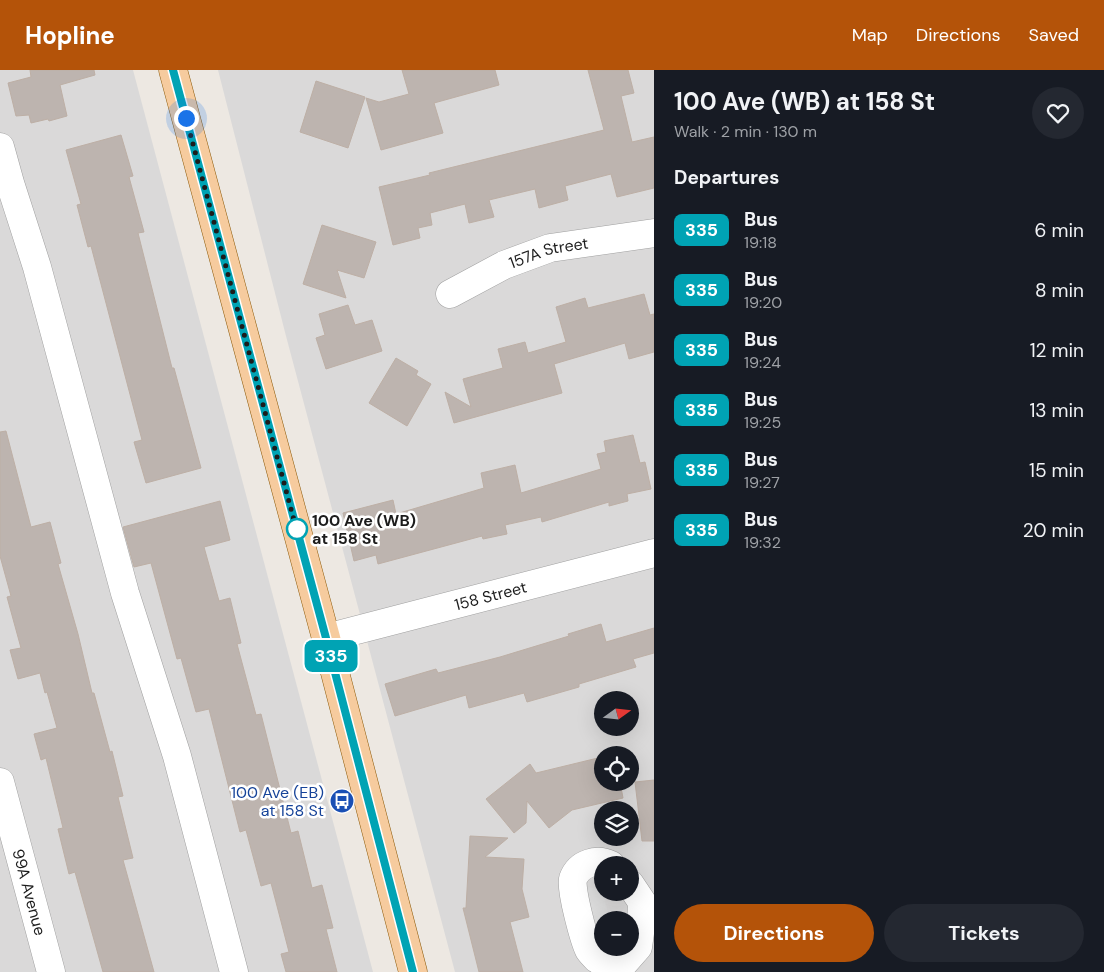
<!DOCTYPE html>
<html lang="en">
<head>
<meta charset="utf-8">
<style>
	body { margin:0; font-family:"DM Sans",sans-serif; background:#242831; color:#f1f3f6; height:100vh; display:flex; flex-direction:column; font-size:19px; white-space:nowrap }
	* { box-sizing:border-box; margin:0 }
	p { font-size:16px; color:#9ea1a6 }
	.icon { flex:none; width:28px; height:28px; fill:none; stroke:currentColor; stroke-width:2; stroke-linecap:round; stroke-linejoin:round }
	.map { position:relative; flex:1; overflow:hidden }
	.side { display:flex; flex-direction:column; background:#171b24; width:450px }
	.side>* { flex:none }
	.badge { padding:0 10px; border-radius:8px; font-size:18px; line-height:32px }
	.needle { width:32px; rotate:75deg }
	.controls { position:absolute; left:594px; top:621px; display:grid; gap:10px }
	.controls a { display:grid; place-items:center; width:45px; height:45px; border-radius:50%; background:#171b24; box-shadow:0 5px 20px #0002; font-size:25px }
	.you { position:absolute; width:25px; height:25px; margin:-12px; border:4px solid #fff; border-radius:50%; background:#1a73e8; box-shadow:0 0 0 8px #1a73e833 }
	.map>.badge { position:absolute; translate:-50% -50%; box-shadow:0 0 0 2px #fff }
	h2 { padding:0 20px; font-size:19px; line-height:45px }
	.round { display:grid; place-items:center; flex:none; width:52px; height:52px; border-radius:26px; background:#242831 }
	.head { display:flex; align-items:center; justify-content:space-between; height:85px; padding:0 20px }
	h1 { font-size:24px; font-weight:700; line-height:38px }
	.action { display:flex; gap:10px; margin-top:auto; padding:10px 20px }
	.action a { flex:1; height:58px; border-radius:30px; background:#b45309; color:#fff; font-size:20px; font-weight:700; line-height:58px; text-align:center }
	.action a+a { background:#242831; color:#f1f3f6 }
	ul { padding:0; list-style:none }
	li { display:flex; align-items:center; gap:15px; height:60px; padding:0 20px }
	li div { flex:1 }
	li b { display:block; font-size:19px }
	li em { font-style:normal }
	li .badge { min-width:55px; font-weight:700; text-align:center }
	header { display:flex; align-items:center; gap:30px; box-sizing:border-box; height:70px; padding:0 25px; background:#b45309; color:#fff }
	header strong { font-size:24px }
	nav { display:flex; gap:28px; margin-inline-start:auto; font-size:18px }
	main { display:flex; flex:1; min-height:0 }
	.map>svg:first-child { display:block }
	.residential { fill:#dad9d9; fill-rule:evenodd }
	.parking { fill:#dcdcdc }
	.building { fill:#bdb4af; stroke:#bdafa5 }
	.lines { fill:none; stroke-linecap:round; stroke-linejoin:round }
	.minor-casing { stroke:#a0a0a0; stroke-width:29 }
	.major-casing { stroke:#8b5909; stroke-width:29 }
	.minor { stroke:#fff; stroke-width:28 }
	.major { stroke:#f6cb9e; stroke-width:28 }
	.line-casing { stroke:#fff; stroke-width:11 }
	.line { stroke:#00a3b4; stroke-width:8 }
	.walk { stroke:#1c1c1c; stroke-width:5; stroke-dasharray:0 9 }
	.stop-dot { fill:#fff; stroke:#00a3b4; stroke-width:2.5 }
	.labels { text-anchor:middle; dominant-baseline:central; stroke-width:5; stroke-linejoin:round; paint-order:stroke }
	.street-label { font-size:16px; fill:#1c1c1c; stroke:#fff }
	.stop-label { font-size:16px; font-weight:bold; fill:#1c1c1c; stroke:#fff; text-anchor:start }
	.transit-label { font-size:16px; fill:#164399; stroke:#fff; text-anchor:end }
</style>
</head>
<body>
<header>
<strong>Hopline</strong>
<nav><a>Map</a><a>Directions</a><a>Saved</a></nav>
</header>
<main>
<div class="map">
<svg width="654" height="902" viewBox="0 0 654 902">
	<rect width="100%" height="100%" fill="#ede8e2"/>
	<g class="residential">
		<path d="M0 0H133L373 902H0Z"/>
		<path d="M218 0H654V902H455L286 266ZM602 630H630V658H602ZM602 685H630V712H602ZM602 740H630V768H602ZM602 795H630V822H602ZM602 850H630V878H602Z"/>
	</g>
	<path class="parking" d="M584 816 602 820 610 850H602V863L593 862Z"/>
	<g class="building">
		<path d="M30 0H94L95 5 60 15 67 46 49 51 48 49 31 53 29 45 16 46 8 13 31 7Z"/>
		<path d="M402 0H495L499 15 434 33 443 63 381 80 366 28 379 32 409 24Z"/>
		<path d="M588 0H628L634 23 621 26 632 72 654 67V118L617 127 611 104 565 116 568 130 539 138 535 119 489 130 494 147 469 153 465 134 430 143 432 155 418 158 420 168 393 175 379 117 430 105 429 103 604 60Z"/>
		<path d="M316 11 365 27 348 78 300 62Z"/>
		<path d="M121 65 133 106 129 107 144 162 138 163 172 298H174L201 398 146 413 134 372 142 370 91 176 88 177 77 135 81 134 66 80Z"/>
		<path d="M322 155 376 172 364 208 337 200 346 228 303 214Z"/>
		<path d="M644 224 650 245 654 244V282L629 289 625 273 554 294 562 323 454 353 445 322 471 337 463 309 503 298 498 279 525 272 528 283 566 272 556 237 585 228 588 238Z"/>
		<path d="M348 235 355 255 372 250 382 281 326 299 316 268 325 265 319 244Z"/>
		<path d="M396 288 418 301 416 305 431 314 407 356 369 333Z"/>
		<path d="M6 361 31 457 50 452 61 493 58 494 78 564 92 623H94L110 682 112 681 123 726 118 727 133 788 123 790 154 902H103L75 802 69 804 58 759 63 758 46 688 41 690 34 664 57 658 47 622 45 623 40 603 18 609 10 580 21 578 7 527 11 526 0 486V362Z"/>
		<path d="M633 365 640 393 645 392 651 419 627 424 628 431 609 436V432L542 452 541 447 505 455 507 464 483 469 482 466 378 494 376 485 354 491 343 443 393 430 396 444 484 418 481 403 515 395 521 423 601 399 597 384 606 382 604 371Z"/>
		<path d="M220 431 230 470 204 477 219 531 230 528 241 573 237 574 256 645 261 644 291 763 298 761 312 818 322 815 333 858 326 859 337 902H286L281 884 289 882 271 813 261 816 246 760 240 762 209 639 196 642 181 588 177 589 151 493 134 497 123 457Z"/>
		<path d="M601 554 606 572 654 558V583L633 589 636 597 579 614V617L527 632 524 623 469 638 466 625 395 646 385 614 436 599 438 603 500 587 569 566 568 564Z"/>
		<path d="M602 687V712H620L623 728 572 740 549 758 527 731 526 753 514 763 486 729 530 694 536 703Z"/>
		<path d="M654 710V771H642L635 712Z"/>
		<path d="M470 766 508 768 485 787 524 789 522 819 529 847 510 852 523 902H479L463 838H466Z"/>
	</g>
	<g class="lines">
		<defs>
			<g id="minor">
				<path d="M0 77 10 113 37 197 125 523 177 686 234 902"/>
				<path id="s1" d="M450 224 504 195 550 178 654 163"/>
				<path id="s2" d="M326 568 654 483"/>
				<path id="s3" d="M0 712 51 902"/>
				<path d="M611 795C597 788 579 793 573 809 570 818 584 870 589 880 591 883 595 887 597 889 605 894 613 894 623 894L638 877 641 856 642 832 630 814"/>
			</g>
			<path id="major" d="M173 0 326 568 413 902"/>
		</defs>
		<use href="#minor" class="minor-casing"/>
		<use href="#major" class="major-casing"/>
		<use href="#minor" class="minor"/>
		<use href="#major" class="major"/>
	</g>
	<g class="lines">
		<defs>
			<path id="line" d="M173 0 326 568 413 902"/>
		</defs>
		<use href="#line" class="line-casing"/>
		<use href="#line" class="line"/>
		<path class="walk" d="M186 48 298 465 297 459"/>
	</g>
	<defs>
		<symbol id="bus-disc" viewBox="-11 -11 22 22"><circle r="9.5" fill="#1a4fb4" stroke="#fff"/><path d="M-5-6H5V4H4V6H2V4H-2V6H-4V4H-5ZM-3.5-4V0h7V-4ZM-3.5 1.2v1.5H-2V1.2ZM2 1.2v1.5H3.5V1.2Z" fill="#fff"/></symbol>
	</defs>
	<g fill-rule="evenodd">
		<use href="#bus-disc" x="328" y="717" width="28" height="28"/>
	</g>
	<circle class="stop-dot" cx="297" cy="459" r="10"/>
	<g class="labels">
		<g class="street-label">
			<text stroke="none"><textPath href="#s1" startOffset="108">157A Street</textPath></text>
			<text stroke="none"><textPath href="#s2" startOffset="170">158 Street</textPath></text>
			<text stroke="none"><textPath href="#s3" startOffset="114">99A Avenue</textPath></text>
		</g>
		<g class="stop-label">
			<text x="312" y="450">100 Ave (WB)<tspan x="312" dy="18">at 158 St</tspan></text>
		</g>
		<g class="transit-label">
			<text x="324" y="722">100 Ave (EB)<tspan x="324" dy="18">at 158 St</tspan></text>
		</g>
	</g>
</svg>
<div class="controls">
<a><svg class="needle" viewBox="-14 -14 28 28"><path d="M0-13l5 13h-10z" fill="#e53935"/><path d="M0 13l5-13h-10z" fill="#9ea1a6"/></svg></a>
<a><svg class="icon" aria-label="locate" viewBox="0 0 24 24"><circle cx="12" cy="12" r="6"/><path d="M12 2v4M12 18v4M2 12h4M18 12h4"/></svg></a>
<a><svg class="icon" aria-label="layers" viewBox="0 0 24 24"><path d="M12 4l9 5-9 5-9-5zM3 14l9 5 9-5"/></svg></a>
<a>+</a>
<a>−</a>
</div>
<div class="you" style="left:186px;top:48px"></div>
<b class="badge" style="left:331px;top:586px;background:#00a3b4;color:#fff">335</b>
</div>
<section class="side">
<div class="head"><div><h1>100 Ave (WB) at 158 St</h1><p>Walk · 2 min · 130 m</p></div><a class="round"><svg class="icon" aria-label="heart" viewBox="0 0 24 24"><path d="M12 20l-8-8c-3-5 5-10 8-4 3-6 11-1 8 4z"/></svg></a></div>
<h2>Departures</h2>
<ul>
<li><span class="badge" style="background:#00a3b4;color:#fff">335</span><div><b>Bus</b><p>19:18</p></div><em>6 min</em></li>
<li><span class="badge" style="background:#00a3b4;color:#fff">335</span><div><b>Bus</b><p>19:20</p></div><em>8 min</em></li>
<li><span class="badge" style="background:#00a3b4;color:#fff">335</span><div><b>Bus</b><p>19:24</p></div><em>12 min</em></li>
<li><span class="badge" style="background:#00a3b4;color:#fff">335</span><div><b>Bus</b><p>19:25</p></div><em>13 min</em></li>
<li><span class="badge" style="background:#00a3b4;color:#fff">335</span><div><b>Bus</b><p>19:27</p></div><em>15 min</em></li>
<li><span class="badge" style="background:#00a3b4;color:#fff">335</span><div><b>Bus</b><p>19:32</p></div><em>20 min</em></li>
</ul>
<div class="action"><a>Directions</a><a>Tickets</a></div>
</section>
</main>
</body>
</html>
